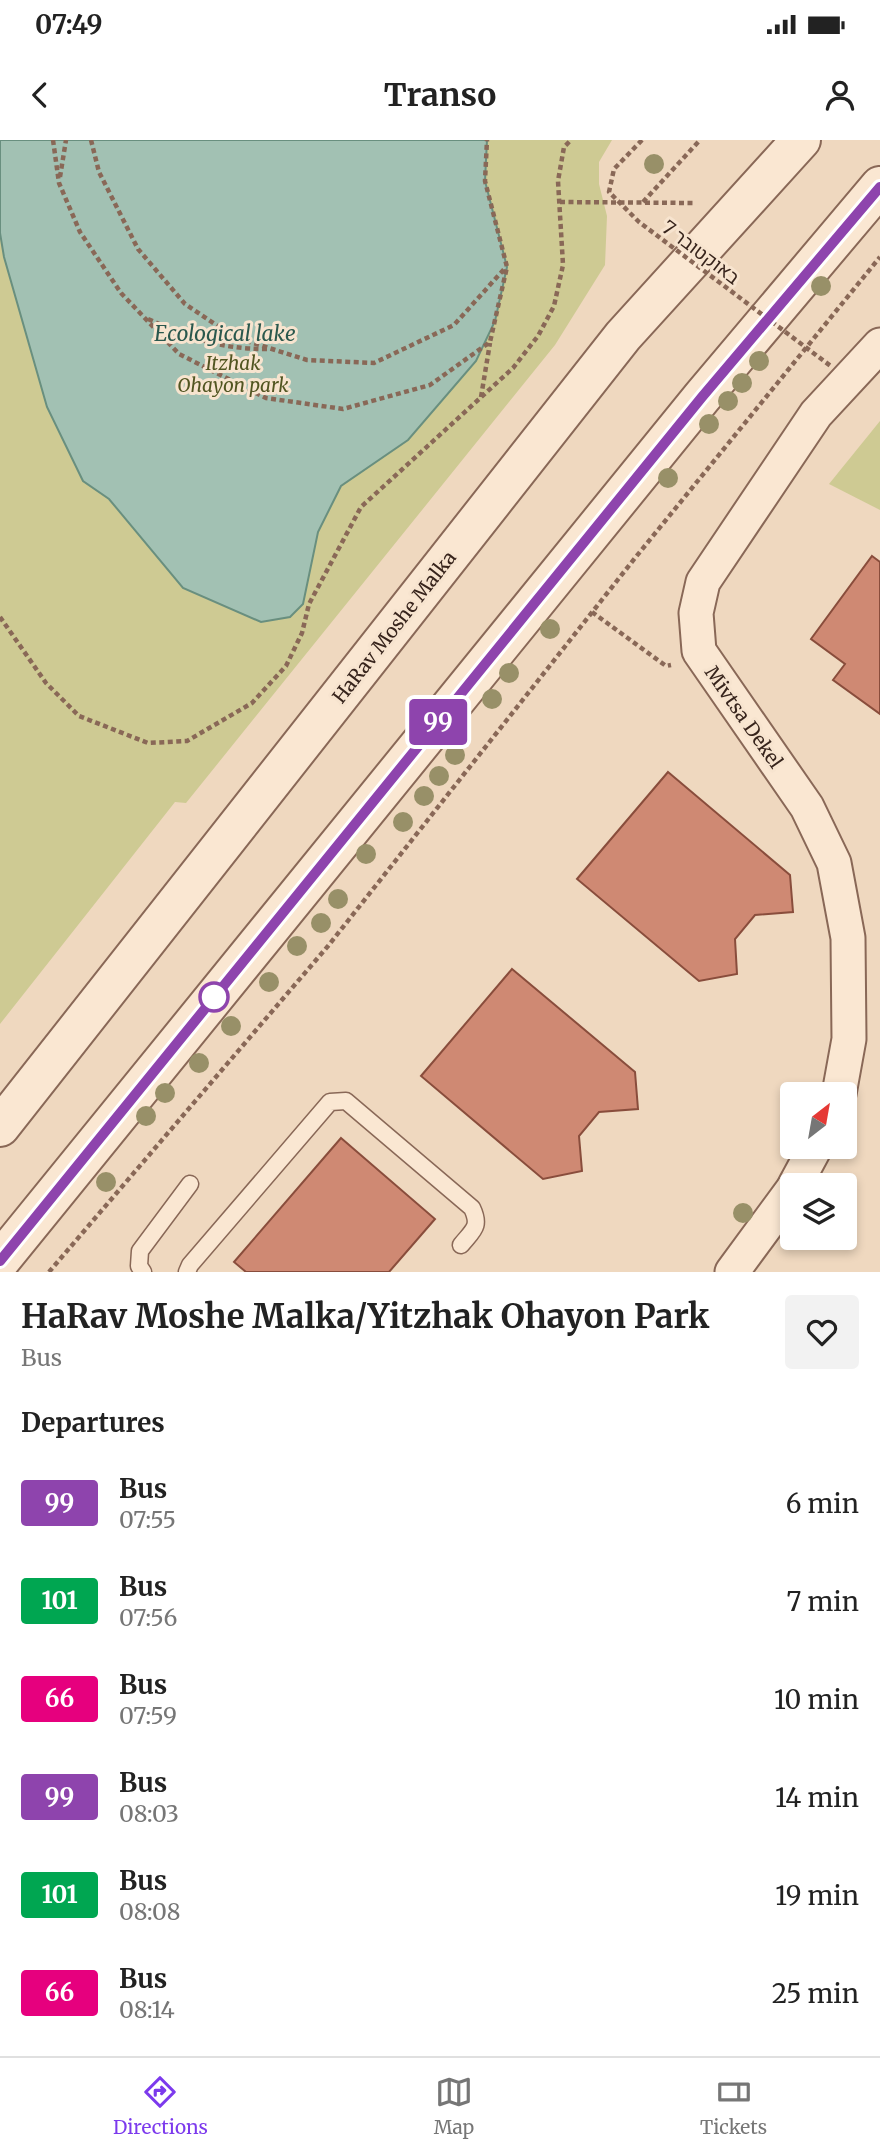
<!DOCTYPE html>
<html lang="en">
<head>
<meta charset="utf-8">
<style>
	body { margin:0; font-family:Merriweather,Heebo,serif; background:#f2f2f2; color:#222; height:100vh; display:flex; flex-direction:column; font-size:26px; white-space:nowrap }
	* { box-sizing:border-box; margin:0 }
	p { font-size:23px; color:#767676 }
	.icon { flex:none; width:38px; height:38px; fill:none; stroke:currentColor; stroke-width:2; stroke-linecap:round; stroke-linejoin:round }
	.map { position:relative; height:1132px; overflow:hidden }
	.side { display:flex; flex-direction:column; background:#fff; flex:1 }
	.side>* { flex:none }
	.badge { padding:0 14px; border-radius:5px; font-size:24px; line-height:46px }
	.needle { width:46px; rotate:31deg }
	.fabs { position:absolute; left:780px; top:942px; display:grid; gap:14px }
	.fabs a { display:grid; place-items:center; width:77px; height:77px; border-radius:7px; background:#fff; box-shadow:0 4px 10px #0003; font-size:35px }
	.map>.badge { position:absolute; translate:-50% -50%; box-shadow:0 0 0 4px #fff }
	h2 { padding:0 21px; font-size:26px; line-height:63px }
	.round { display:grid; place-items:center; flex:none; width:74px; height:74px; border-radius:7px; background:#f2f2f2 }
	.overview { display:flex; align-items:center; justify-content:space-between; height:119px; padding:0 21px }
	h1 { font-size:33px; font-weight:700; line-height:52px }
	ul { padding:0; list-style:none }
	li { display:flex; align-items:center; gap:21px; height:98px; padding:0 21px }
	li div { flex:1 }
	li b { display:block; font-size:26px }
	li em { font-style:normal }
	li .badge { min-width:77px; font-weight:700; text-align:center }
	.status { display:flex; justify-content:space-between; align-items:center; height:49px; padding:0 35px; background:#fff; direction:ltr }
	.status svg { height:19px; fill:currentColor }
	header { display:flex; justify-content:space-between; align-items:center; height:91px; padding:0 21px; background:#fff; font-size:32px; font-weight:700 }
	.dock { display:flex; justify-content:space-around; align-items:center; height:98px; border-top:2px solid #e0e0e0; background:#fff; font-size:19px; color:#767676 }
	.dock a { display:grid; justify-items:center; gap:4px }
	.dock .active { color:#7c3aed }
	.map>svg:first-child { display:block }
	.green { fill:#ceca93 }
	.water { fill:#a2c1b3; stroke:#698f7f; stroke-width:2 }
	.building { fill:#cf8973; stroke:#894d3c; stroke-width:2 }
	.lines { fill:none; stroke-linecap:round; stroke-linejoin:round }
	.service-casing { stroke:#896857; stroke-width:19 }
	.minor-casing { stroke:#896857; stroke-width:37 }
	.tertiary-casing { stroke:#896857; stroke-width:42 }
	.path { stroke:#896857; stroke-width:4.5; stroke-dasharray:5 3.5; stroke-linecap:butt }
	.service { stroke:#fae7d2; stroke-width:16 }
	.minor { stroke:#fae7d2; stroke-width:33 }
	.tertiary { stroke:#fae7d2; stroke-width:38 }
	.path-bridge { stroke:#896857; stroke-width:4.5; stroke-dasharray:5 3.5; stroke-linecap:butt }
	.tree { fill:#989068 }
	.line-casing { stroke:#fff; stroke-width:16 }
	.line { stroke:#8e44ad; stroke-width:10 }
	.stop-dot { fill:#fff; stroke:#8e44ad; stroke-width:3.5 }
	.labels { text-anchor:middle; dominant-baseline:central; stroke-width:6; stroke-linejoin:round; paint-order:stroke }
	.street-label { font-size:19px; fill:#37241c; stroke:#f7e4cf }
	.park-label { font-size:19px; font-style:italic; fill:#515521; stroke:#f7e4cf }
	.water-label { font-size:21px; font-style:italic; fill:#2a584d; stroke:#f7e4cf }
</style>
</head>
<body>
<div class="status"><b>07:49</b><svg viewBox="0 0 49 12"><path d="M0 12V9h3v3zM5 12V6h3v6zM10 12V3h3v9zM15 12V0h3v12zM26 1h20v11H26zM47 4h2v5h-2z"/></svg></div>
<header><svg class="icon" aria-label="back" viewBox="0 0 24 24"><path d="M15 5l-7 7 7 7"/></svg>Transo<svg class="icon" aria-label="person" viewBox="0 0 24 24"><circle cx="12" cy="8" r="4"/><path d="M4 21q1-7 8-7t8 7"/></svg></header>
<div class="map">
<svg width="880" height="1132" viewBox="0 0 880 1132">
	<rect width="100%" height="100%" fill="#efd8bf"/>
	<g class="green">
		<path d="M0 0H612L599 22V44L607 76 605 125 555 205 186 663 175 662 0 884Z"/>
		<path d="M880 281V370L829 344Z"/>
	</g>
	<path class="water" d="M0 0H487L485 41 507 127 495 181 476 221 408 300 341 346 318 392 303 464 290 477 261 482 183 448 109 359 83 341 47 267 4 117 0 93Z"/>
	<g class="building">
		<path d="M872 416 880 422V574L833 540 845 524 811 499Z"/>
		<path d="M668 632 790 735 793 772 755 775 735 799 737 834 699 841 577 739Z"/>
		<path d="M512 829 635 932 638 969 599 972 579 996 582 1031 543 1039 421 936Z"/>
		<path d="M341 998 435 1079 389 1132H246L234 1122Z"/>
	</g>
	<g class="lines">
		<defs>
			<g id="service">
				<path d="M143 1132 139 1126 140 1111 190 1044"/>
				<path d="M187 1132 190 1125 330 962 346 961 472 1068C481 1087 473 1090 461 1105"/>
			</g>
			<g id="minor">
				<path d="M839 954 849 899 848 798 834 723 807 667 699 511 696 473 703 442 816 274 880 205"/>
				<path d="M795 1045 816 1006"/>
				<path d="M732 1132 793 1049"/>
			</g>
			<g id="tertiary">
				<path d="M0 987 623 196 801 0"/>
				<path d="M0 1121 702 257 880 46"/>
			</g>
		</defs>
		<use href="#service" class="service-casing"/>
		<use href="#minor" class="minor-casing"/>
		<use href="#tertiary" class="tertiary-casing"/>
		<g class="path">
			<path d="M53 0 59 43 80 92 121 153 179 214 266 258 343 269 430 245 490 202 507 127 485 41 487 0"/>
			<path d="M91 0 99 32 138 109 185 164 234 197 307 220 374 223 454 185 506 127"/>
			<path d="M60 37 66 0"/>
			<path d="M560 62 695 63"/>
			<path d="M643 62 700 0"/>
			<path d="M148 179C191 198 219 209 267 209"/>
			<path d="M481 257 490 203"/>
			<path d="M592 472 666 526 671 525"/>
			<path d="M0 477 46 543 79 576 148 603 187 601 252 563 286 526 302 493 309 464 361 367 513 228 538 196 554 166 563 125 558 41 564 7 571 0"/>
			<path d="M49 1132 328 806 635 418 880 117"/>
		</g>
		<use href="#service" class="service"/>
		<use href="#minor" class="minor"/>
		<use href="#tertiary" class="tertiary"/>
		<path class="path-bridge" d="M642 0 614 29 609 52 639 82 832 227"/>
	</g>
	<g class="tree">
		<circle cx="654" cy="24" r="10"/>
		<circle cx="821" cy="146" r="10"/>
		<circle cx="759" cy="221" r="10"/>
		<circle cx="742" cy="243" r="10"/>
		<circle cx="728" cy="261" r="10"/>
		<circle cx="709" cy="284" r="10"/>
		<circle cx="668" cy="338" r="10"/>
		<circle cx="550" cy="489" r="10"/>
		<circle cx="509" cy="533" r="10"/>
		<circle cx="492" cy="559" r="10"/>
		<circle cx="455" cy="615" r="10"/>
		<circle cx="439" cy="636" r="10"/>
		<circle cx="424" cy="656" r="10"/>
		<circle cx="403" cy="682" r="10"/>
		<circle cx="366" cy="714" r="10"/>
		<circle cx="338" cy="759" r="10"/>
		<circle cx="321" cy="783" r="10"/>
		<circle cx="297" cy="806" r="10"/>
		<circle cx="269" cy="842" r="10"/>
		<circle cx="231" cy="886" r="10"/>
		<circle cx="199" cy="923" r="10"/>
		<circle cx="165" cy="953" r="10"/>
		<circle cx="146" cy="976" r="10"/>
		<circle cx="106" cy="1042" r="10"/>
		<circle cx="743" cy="1073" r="10"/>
	</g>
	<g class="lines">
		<defs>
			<path id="line" d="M0 1121 702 257 880 47"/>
		</defs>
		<use href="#line" class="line-casing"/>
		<use href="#line" class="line"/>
	</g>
	<circle class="stop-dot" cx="214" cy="857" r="14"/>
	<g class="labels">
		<g class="street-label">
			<text transform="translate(701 112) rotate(37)">7 באוקטובר</text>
			<text transform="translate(394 487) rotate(-52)">HaRav Moshe Malka</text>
			<text transform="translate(744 577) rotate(55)">Mivtsa Dekel</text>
		</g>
		<g class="park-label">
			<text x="233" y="223">Itzhak<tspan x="233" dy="22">Ohayon park</tspan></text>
		</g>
		<g class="water-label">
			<text x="225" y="193">Ecological lake</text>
		</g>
	</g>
</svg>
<div class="fabs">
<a><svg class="needle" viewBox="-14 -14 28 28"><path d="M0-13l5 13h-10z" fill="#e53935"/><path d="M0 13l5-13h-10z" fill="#767676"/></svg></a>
<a><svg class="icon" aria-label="layers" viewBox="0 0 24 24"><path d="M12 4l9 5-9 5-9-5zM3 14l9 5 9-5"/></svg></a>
</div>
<b class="badge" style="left:438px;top:582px;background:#8e44ad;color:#fff">99</b>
</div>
<section class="side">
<div class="overview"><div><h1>HaRav Moshe Malka/Yitzhak Ohayon Park</h1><p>Bus</p></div><a class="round"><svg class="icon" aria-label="heart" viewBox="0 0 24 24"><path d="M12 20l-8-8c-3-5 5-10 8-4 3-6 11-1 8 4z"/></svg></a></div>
<h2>Departures</h2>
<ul>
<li><span class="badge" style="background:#8e44ad;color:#fff">99</span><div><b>Bus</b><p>07:55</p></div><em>6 min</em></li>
<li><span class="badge" style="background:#00a651;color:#fff">101</span><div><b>Bus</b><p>07:56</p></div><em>7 min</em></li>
<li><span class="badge" style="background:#e6007e;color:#fff">66</span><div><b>Bus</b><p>07:59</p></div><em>10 min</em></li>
<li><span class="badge" style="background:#8e44ad;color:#fff">99</span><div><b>Bus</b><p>08:03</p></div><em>14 min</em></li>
<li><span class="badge" style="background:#00a651;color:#fff">101</span><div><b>Bus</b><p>08:08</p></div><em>19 min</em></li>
<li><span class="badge" style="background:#e6007e;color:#fff">66</span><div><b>Bus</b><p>08:14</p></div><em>25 min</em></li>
</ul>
</section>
<nav class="dock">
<a class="active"><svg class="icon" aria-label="directions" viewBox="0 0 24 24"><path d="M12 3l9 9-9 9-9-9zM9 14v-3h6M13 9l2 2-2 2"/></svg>Directions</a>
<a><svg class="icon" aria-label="map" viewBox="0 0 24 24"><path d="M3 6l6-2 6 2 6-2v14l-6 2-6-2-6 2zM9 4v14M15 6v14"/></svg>Map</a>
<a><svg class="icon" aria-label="tickets" viewBox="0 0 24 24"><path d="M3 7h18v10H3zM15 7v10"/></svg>Tickets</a>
</nav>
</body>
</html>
